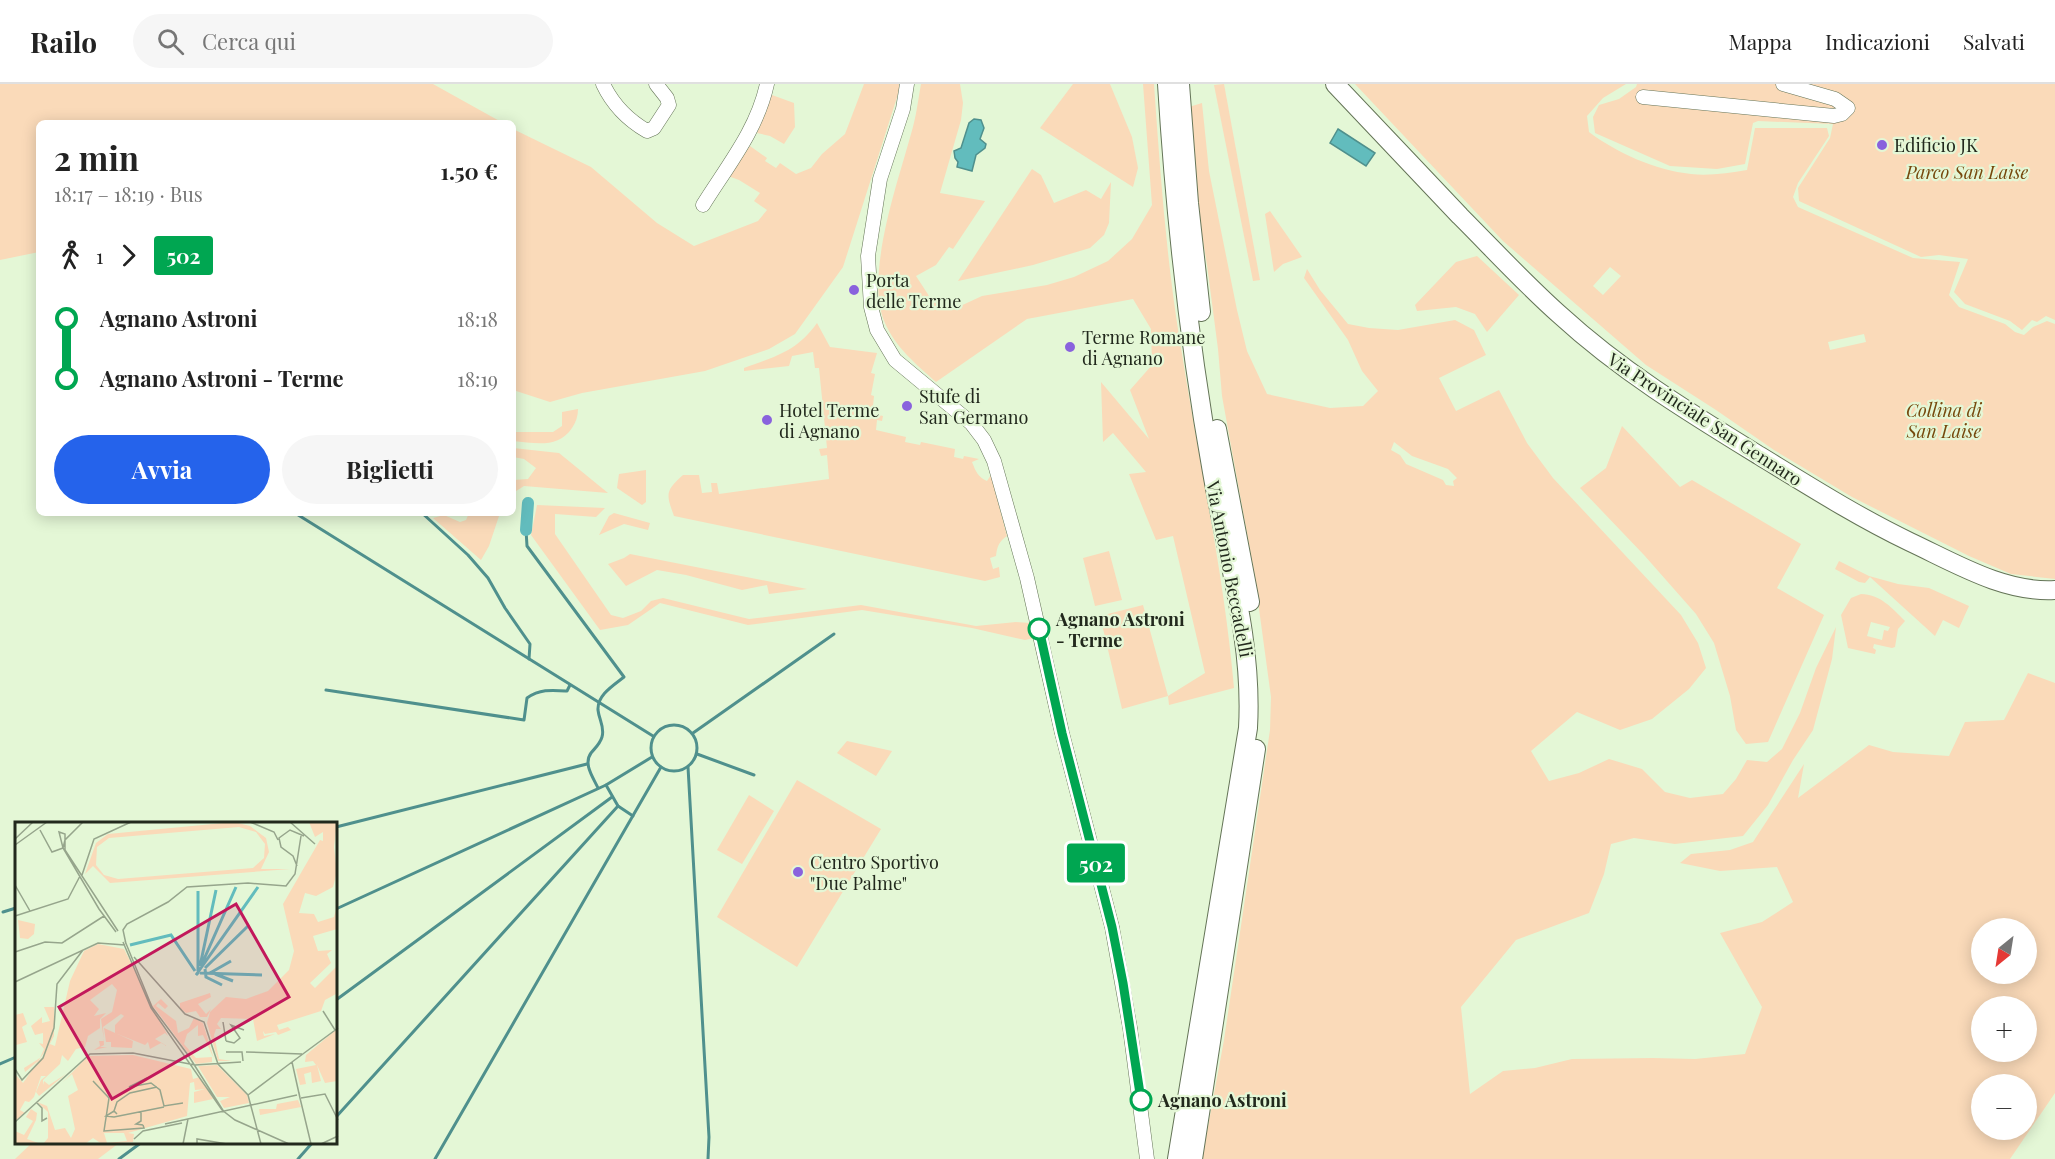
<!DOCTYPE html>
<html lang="it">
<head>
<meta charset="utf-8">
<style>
	body { margin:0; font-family:"Playfair Display",serif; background:#f6f6f6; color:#222; height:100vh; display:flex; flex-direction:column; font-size:22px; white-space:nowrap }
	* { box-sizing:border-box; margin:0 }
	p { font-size:20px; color:#767676 }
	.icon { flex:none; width:33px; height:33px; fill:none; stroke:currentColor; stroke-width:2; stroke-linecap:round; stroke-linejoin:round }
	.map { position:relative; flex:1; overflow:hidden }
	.side { position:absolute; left:36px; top:36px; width:480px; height:396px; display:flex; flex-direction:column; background:#fff; border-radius:9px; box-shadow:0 3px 15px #0003 }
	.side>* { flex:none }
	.badge { padding:0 12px; border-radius:4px; font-size:21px; line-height:39px }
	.needle { width:39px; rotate:210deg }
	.fabs { position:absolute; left:1971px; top:834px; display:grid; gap:12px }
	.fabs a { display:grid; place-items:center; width:66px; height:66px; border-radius:50%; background:#fff; box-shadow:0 3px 15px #0003; font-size:30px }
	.map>.badge { position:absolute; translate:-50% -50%; box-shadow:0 0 0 3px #fff }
	.legs { display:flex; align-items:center; gap:9px; height:66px; padding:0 18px; font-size:20px }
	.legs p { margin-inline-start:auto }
	.headline { display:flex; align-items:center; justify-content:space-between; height:102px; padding:0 18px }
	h1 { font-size:33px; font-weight:700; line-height:45px }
	.primary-button { display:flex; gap:12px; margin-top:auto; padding:12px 18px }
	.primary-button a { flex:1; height:69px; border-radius:36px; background:#2563eb; color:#fff; font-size:24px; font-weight:700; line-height:69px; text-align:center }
	.primary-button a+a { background:#f6f6f6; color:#222 }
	ul { padding:0 18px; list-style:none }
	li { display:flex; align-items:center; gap:21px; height:60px; font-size:22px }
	li i { display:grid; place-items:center; width:9px; height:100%; margin:0 8px; background:currentColor }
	li i::after { content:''; width:15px; height:15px; margin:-8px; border:4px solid; border-radius:50%; background:#fff }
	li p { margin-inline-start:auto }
	li:first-child i { background:linear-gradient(#0000 50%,currentColor 0) }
	li:last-child i { background:linear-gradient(currentColor 50%,#0000 0) }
	header { display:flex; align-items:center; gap:36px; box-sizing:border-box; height:84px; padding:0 30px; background:#fff; border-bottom:2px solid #e0e0e0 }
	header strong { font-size:28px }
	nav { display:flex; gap:33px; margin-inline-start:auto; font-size:21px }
	.search { width:420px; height:54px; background:#f6f6f6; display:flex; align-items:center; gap:15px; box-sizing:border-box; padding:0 21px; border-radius:33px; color:#767676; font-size:22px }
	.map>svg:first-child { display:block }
	.green { fill:#fadab9; fill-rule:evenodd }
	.water { fill:#62bcbd; stroke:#4f908d; stroke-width:1.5 }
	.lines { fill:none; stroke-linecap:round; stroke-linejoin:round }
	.stream { stroke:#4f908d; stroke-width:3 }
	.canal { stroke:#62bcbd; stroke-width:12 }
	.minor-casing { stroke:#647457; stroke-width:15 }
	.major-casing { stroke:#647457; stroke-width:20 }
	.minor { stroke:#fff; stroke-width:14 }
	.major { stroke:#fff; stroke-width:18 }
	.line-1-casing { stroke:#fff; stroke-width:14 }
	.line-1 { stroke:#00a651; stroke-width:9 }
	.poi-dot { fill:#8962dd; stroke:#e4f7d6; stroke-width:2 }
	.stop-1-dot { fill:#fff; stroke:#00a651; stroke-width:3 }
	.labels { text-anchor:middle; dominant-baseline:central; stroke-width:4.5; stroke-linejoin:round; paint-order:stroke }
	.poi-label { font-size:18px; fill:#22291d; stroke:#e4f7d6; text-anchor:start }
	.park-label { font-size:18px; font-style:italic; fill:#76490d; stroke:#e4f7d6 }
	.street-label { font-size:18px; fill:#22291d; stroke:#e4f7d6 }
	.stop-label { font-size:18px; font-weight:bold; fill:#22291d; stroke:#e4f7d6; text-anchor:start }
	.inset-river { fill:none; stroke:#62bcbd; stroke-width:3 }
	.inset-road { fill:none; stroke:#96a58c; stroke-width:1.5 }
	.view { fill:#c2185b; fill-opacity:0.15; stroke:#c2185b; stroke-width:3 }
	.inset-edge { fill:none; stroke:#22291d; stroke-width:3 }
</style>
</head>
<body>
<header>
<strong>Railo</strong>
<div class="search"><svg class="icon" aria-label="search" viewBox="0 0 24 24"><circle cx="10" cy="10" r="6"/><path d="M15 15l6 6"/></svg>Cerca qui</div>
<nav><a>Mappa</a><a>Indicazioni</a><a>Salvati</a></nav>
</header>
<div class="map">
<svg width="2055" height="1075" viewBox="0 0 2055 1075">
	<rect width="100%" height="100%" fill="#e4f7d6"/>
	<g class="green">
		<path d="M0 0H433L503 39H39V168L0 176Z"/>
		<path d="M864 0H899V7L843 183 795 250 769 265 705 287 582 309 550 318 513 306V45L591 83 657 139 694 162 758 137 767 126 754 117 760 109 739 96 728 92 750 62 767 74 765 77 776 84 780 79 796 90 811 84 822 70 845 50Z"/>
		<path d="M921 0H960L963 19 961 36 940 109 985 117 953 165 949 163 936 181 916 192 933 218 956 224 982 212 1047 201 1074 193 1108 177 1132 155 1152 121 1143 0H1154C1160 86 1166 172 1180 258 1198 373 1224 488 1234 604L1169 621 1168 612 1122 625 1100 532 1143 521 1168 612 1205 589 1173 452 1156 456 1129 390 1146 388 1113 349 1103 358 1101 298 1149 355 1130 306 1152 281 1151 245 1133 215 1027 235 936 298C916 280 896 264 885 239 864 193 898 98 911 50 916 34 918 17 921 0Z"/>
		<path d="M1073 0H1110L1132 53 1138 84 1133 103 1040 44Z"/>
		<path d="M1224 0 1260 196 1253 197 1214 1Z"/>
		<path d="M1355 0H1626L1603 14 1587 32 1589 48C1617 69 1655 86 1691 90 1709 92 1729 89 1747 86L1755 44H1827L1829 52 1798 99 1793 113 1798 123 1913 174 1960 178 1949 211 1959 223 2005 240 2015 248 2024 251 2033 243 2047 237 2055 240V495L2011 490 1969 472 1852 413 1774 366 1716 326 1646 281 1503 157ZM1610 183 1621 192 1603 211 1593 202ZM1864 250 1866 258 1830 266 1828 258Z"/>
		<path d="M1637 0H2055V236L2046 232 2037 238 2032 236 2022 246 2010 237 1965 220 1954 208 1968 175 1939 171 1921 173 1799 117 1798 104 1830 54 1833 40 1758 37 1753 39 1745 80 1717 85 1670 82 1595 49 1593 33 1599 21 1619 15 1636 3Z"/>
		<path d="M772 11 794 19 795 43 784 60 770 52 757 49Z"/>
		<path d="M1202 19 1209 87 1237 226 1247 267 1267 310 1330 324 1363 322 1378 307 1362 287 1348 256 1304 194 1307 185 1320 206 1348 240 1369 244 1398 246 1455 236 1474 246 1486 271 1439 294 1456 327 1499 306 1527 359 1553 394 1681 531 1698 559 1706 584 1689 605 1652 635 1620 646 1577 628 1531 667 1549 697 1579 689 1609 675 1642 685 1665 708 1690 714 1723 710 1736 695 1747 676 1767 678 1782 665 1800 629 1816 584 1836 543 1832 575 1813 646 1793 676 1768 721 1743 752 1675 760 1634 754 1611 760 1604 790 1589 829 1516 856 1461 923 1470 1010 1503 987 1535 984 1572 975 1653 974 1695 975 1745 970 1762 923 1720 849 1762 838 1793 818 1777 783 1720 787 1680 779 1691 770 1730 766 1753 758 1804 680 1798 714 1869 661 1893 668 1949 672 1965 638 2004 636 2028 589 2055 599V1009L2010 1075H1202L1224 956 1249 788 1270 646 1271 613 1254 488 1222 312 1218 265 1207 181 1193 97 1189 23ZM1394 358 1412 372 1448 385 1457 394 1453 397 1454 402 1446 401 1443 396 1406 380 1400 371 1391 366ZM1982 844H2026V890H1982ZM1982 922H2026V968H1982ZM1982 1000H2026V1046H1982Z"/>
		<path d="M1032 85 1041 91 1054 119 1086 106 1101 115 1111 98 1109 139 1104 151 1090 164 1033 181 958 197Z"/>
		<path d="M1270 127 1302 173 1283 180 1274 188 1265 130Z"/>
		<path d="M1477 172 1519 211 1487 248 1475 230 1456 223 1417 227 1415 221 1456 178Z"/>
		<path d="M817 239 830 263 877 269 871 289 875 290 871 311 874 312 873 322H876L875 330 883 332 882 337 877 336 876 346 906 353 905 358 920 361 921 358 955 365 954 373 963 375 964 372 979 375 972 378C976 388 978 393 987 397L991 391 1007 452C999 457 997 463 996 472L990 474 993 485 999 483 1000 493 985 497 674 432C666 410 665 407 683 391H699L702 409 712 408 711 399H717L719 410 829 395 827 371 821 372 819 365 827 364 819 284H815L813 268 792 272 789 282 744 287V284C776 272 796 268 817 239Z"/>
		<path d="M578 325C578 332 576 338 572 344 558 365 535 359 513 357V348H553L562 342V328Z"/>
		<path d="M1622 342 1680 403 1692 396 1801 460 1777 504 1824 531 1768 658 1746 660 1736 646 1730 612 1714 559 1696 530 1644 471 1580 404 1606 384Z"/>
		<path d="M513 364 559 369 608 409 524 402 513 409V396L528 395 536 384 524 375 513 373Z"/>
		<path d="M646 386V418L642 421 617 404 619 390Z"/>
		<path d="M537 421 605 424 596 433 555 430V450L611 531 623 534 641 527 651 517 663 514 749 535 861 521 976 542 1016 538 1030 539 1034 554 1025 556 972 544 862 526 748 541 660 519 628 541 600 546 531 451Z"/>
		<path d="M469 429H500L489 462 481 476 433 434 444 431 460 438 466 436Z"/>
		<path d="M614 429 650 439 648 446 624 440 599 451 609 432Z"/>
		<path d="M1109 467 1122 516 1095 522 1083 474Z"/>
		<path d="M630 470 807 505 769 510 767 501 742 506 686 491 657 486 626 502 608 480 624 474Z"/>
		<path d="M1839 477 1869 492 1898 500 1929 504 1969 522 1959 544 1943 536 1935 552 1870 493 1865 499 1859 498 1835 485Z"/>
		<path d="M1861 510C1880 510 1892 524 1905 537L1898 545 1895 563 1892 564 1874 560 1873 564 1876 566 1875 570 1848 564 1841 531 1851 514ZM1871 538 1890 543 1888 547 1884 546 1882 556 1867 552Z"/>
		<path d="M847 657 892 667 876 692 837 669Z"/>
		<path d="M797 696 881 745 797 883 717 833Z"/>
		<path d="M749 711 774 727 742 780 717 766Z"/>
		<path d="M32 1059V1058L119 1059 98 1075H15Z"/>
	</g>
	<g class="water">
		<path d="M974 35 981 36 984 44 980 55 986 60 985 64 976 71 972 87 957 83 958 78 955 74 954 67 961 64 969 39Z"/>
		<path d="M1338 45 1375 69 1366 82 1330 59Z"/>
	</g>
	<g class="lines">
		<g class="stream">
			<path d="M295 429 653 652"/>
			<path d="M422 429 468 471 488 494 505 524 530 560 529 575"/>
			<path d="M526 446 527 462 624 593C614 601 597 611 598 626 599 636 605 643 602 653 600 660 595 664 591 669 583 680 593 693 598 704"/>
			<path d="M326 606 524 636 527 614C540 605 551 606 567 607L570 601"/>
			<circle cx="674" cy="664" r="23"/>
			<path d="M693 649 834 550"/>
			<path d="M697 670 754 691"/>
			<path d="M688 683 709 1053 708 1075"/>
			<path d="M606 701 618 722 633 732"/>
			<path d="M336 743 587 680"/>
			<path d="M336 825 606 701 652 673"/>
			<path d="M3 828 16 824"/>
			<path d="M336 916 612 713"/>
			<path d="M0 980 16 973"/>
			<path d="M336 1033 618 722"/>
			<path d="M119 1075 142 1058"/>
			<path d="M298 1075 313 1058"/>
			<path d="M435 1075 661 683"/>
		</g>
		<path class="canal" d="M526 446 528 419"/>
		<defs>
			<g id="minor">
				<path d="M603 0C612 19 628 36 647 47L654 44 669 21 667 14 656 0"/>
				<path d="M907 0 903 25 880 95 868 172 871 223 877 246 895 276 971 339 984 356 994 377 1027 494 1062 649 1112 843 1130 944 1147 1075"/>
				<path d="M1643 13 1834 32 1842 30 1848 24 1835 15 1783 0"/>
				<path d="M703 121C728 81 757 46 767 0"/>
			</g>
			<g id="major">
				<path d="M1167 0C1175 130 1189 260 1212 388 1227 475 1253 556 1248 644L1177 1075"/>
				<path d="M1180 0 1189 119 1201 228"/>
				<path d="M1335 0C1377 44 1418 88 1460 132 1493 165 1525 200 1560 231 1621 287 1690 329 1760 372 1809 402 1858 433 1910 458 1955 479 2004 509 2055 506"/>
				<path d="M1217 345 1250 518"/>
				<path d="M1193 1075 1256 665"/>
			</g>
		</defs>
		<use href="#minor" class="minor-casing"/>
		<use href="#major" class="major-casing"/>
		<use href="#minor" class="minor"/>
		<use href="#major" class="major"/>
	</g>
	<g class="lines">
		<defs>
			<path id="line-1" d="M1039 545 1062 649 1112 843 1123 899 1141 1016"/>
		</defs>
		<use href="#line-1" class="line-1-casing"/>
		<use href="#line-1" class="line-1"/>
	</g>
	<g class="poi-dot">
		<circle cx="1882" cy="61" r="6"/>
		<circle cx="854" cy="206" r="6"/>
		<circle cx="1070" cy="263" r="6"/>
		<circle cx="907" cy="322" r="6"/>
		<circle cx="767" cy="336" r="6"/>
		<circle cx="798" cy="788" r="6"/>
	</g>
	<g class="stop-1-dot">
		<circle cx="1039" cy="545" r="10"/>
		<circle cx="1141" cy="1016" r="10"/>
	</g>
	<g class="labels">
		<g class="poi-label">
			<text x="1894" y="61">Edificio JK</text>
			<text x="866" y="196">Porta<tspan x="866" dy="21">delle Terme</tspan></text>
			<text x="1082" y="253">Terme Romane<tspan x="1082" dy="21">di Agnano</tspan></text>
			<text x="919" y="312">Stufe di<tspan x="919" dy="21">San Germano</tspan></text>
			<text x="779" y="326">Hotel Terme<tspan x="779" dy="21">di Agnano</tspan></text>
			<text x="810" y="778">Centro Sportivo<tspan x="810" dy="21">"Due Palme"</tspan></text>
		</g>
		<g class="park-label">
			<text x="1967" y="88">Parco San Laise</text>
			<text x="1944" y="326">Collina di<tspan x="1944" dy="21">San Laise</tspan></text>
		</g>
		<g class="street-label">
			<text transform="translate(1705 335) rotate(33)">Via Provinciale San Gennaro</text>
			<text transform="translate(1230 485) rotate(79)">Via Antonio Beccadelli</text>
		</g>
		<g class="stop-label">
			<text x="1056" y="535">Agnano Astroni<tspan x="1056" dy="21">- Terme</tspan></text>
			<text x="1158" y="1016">Agnano Astroni</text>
		</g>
	</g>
	<g transform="translate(15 738)">
		<rect width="322" height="322" fill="#e4f7d6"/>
		<path d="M219 0 235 4 251 16 254 30 246 47H275L95 61 78 44 70 52 81 21 93 12ZM224 5 241 10 250 22 249 36 238 46 103 57 89 53 81 43 82 25 94 16ZM294 0H322L319 25 322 50 318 65 301 74 290 71 284 91 299 92 303 100 319 95 322 84V107L298 114 303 129 317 128 312 132 316 141 295 161 300 166 322 144 321 172 310 178 306 189 262 203 264 208 273 205 276 208 263 213 261 210 250 212 248 209 249 214 260 212 242 219 238 197 206 196 202 202 206 207H201L199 213 204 237 217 239H203L192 201 195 190 211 175 231 177 253 169 274 148 279 129 268 82 305 18 308 19V10L300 15ZM3 98 20 102 19 112 13 117 5 116ZM83 122 109 127 153 214 150 211 140 217 152 224 146 221 135 227 133 220 130 223 100 211V203L109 194 106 192 88 205 89 223 85 225H92L79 228 85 224 84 219H89L86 197 97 190 102 168 97 162 75 178 84 187 79 194 91 191 85 197V206L73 214 70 225 61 227 53 239 47 233 45 242 28 258V263L29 259 34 263 51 252 24 274 21 270 26 258 31 254H26L19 275 14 280 10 279 5 288 10 291 0 299V252L8 261 35 222 40 224 55 159 69 129ZM195 171 196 175 183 182 191 192 196 187 192 195H185L181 189 171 191 165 186V181ZM146 177 153 184 150 187 143 181 141 184 161 199 163 211 174 206 179 196 188 201 199 237 188 213 183 214V203L172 212 169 222 181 236 197 235V240L181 242 138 184ZM29 185H39V214L28 235 10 250 9 246 25 236 29 227 24 221 28 222V211L20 213 16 204 27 195V201L35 199ZM8 191 12 202 7 205 12 220 1 223 0 193ZM89 206 118 219 117 226 96 225V220H91ZM322 207V259L310 261 302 243 306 259 297 261 296 250 289 252 291 262 285 263 281 247 301 243 298 239 290 240 291 233ZM118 233 176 247 178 257 185 255 198 277 179 281V270L190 267 180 268 179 260 175 261 172 294 113 311 119 312 118 320 87 322 78 316 70 322H28L33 316V290L22 280 32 284 40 308 50 306 56 316 60 307 53 274 63 268 57 252 48 260 73 234ZM89 311H109L112 319 92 321ZM202 243 232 273 234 281 209 286 205 279 215 275H202L183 244ZM283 278 286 285 245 293 244 287H261L262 282ZM16 287 22 291 21 298 12 317 26 322H0V309L9 313 18 299 11 295Z" fill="#fadab9" fill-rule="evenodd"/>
		<path class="inset-river" d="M115 123 156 113 180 149M185 144 201 68M186 144 221 65M190 146 233 104M190 147 191 155 207 163M183 149V69M184 150 181 153 243 65M185 151 247 153M195 151 216 139M200 152 218 159"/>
		<path class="inset-road" d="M148 0H169M235 0 259 10 263 18M275 0 300 22M25 8 37 30 48 26M0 17 18 0M0 23 32 0M48 26 50 18 68 0M282 44 278 34 266 25 264 16 275 8 289 14M67 53 79 17 116 0M0 63 15 89M0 94 53 77 65 54M101 110 84 87 48 26 44 10 50 12V28L103 109M110 119 137 185 173 233 209 290M108 120 136 186 207 288 220 298 274 322M111 122 108 108 112 102 153 80 172 65 233 61 271 64 280 52 286 14M0 130 30 120 47 121 89 94M119 135 170 192 189 200 203 242 233 273 246 322M0 160 83 121 110 123M308 189 320 208M208 200 211 219M211 219 219 221 225 216 216 203 229 208M211 230H227L228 239M231 230 287 232M180 243 226 240M0 247 7 258 28 236 39 206 42 162 68 128M132 256 114 265 136 261 145 268 149 284 168 281M78 259 94 276 89 309 129 306 128 303M284 271 285 276 277 240 323 206M233 273 277 240M285 276 296 322M286 276 310 272 323 298M21 280 27 286V299L32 296M99 289 102 280 115 271 142 265M126 289V299L121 302 128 303M102 292 99 289 91 294 99 295 149 285M0 300 75 232 118 231 180 243M150 302 282 273M119 317 128 309 167 301M168 322 173 297M182 322V317L212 322M306 322 323 314"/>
		<path class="view" d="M221 82 274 175 97 277 44 185Z"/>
		<rect width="322" height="322" class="inset-edge"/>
	</g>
</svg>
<div class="fabs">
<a><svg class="needle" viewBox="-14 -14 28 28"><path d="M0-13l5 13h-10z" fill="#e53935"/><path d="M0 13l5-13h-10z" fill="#767676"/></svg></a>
<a>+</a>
<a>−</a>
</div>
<b class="badge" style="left:1096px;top:779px;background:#00a651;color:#fff">502</b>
<section class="side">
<div class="headline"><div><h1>2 min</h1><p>18:17 – 18:19 · Bus</p></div><b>1.50 €</b></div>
<div class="legs"><svg class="icon" aria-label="walk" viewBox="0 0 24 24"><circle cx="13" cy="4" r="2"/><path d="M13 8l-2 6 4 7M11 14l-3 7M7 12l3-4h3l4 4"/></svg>1<svg class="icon" aria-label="forward" viewBox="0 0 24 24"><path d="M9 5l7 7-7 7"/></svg><b class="badge" style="background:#00a651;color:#fff">502</b></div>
<ul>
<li><i style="color:#00a651"></i><b>Agnano Astroni</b><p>18:18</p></li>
<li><i style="color:#00a651"></i><b>Agnano Astroni - Terme</b><p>18:19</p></li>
</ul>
<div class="primary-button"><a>Avvia</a><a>Biglietti</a></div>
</section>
</div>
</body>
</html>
